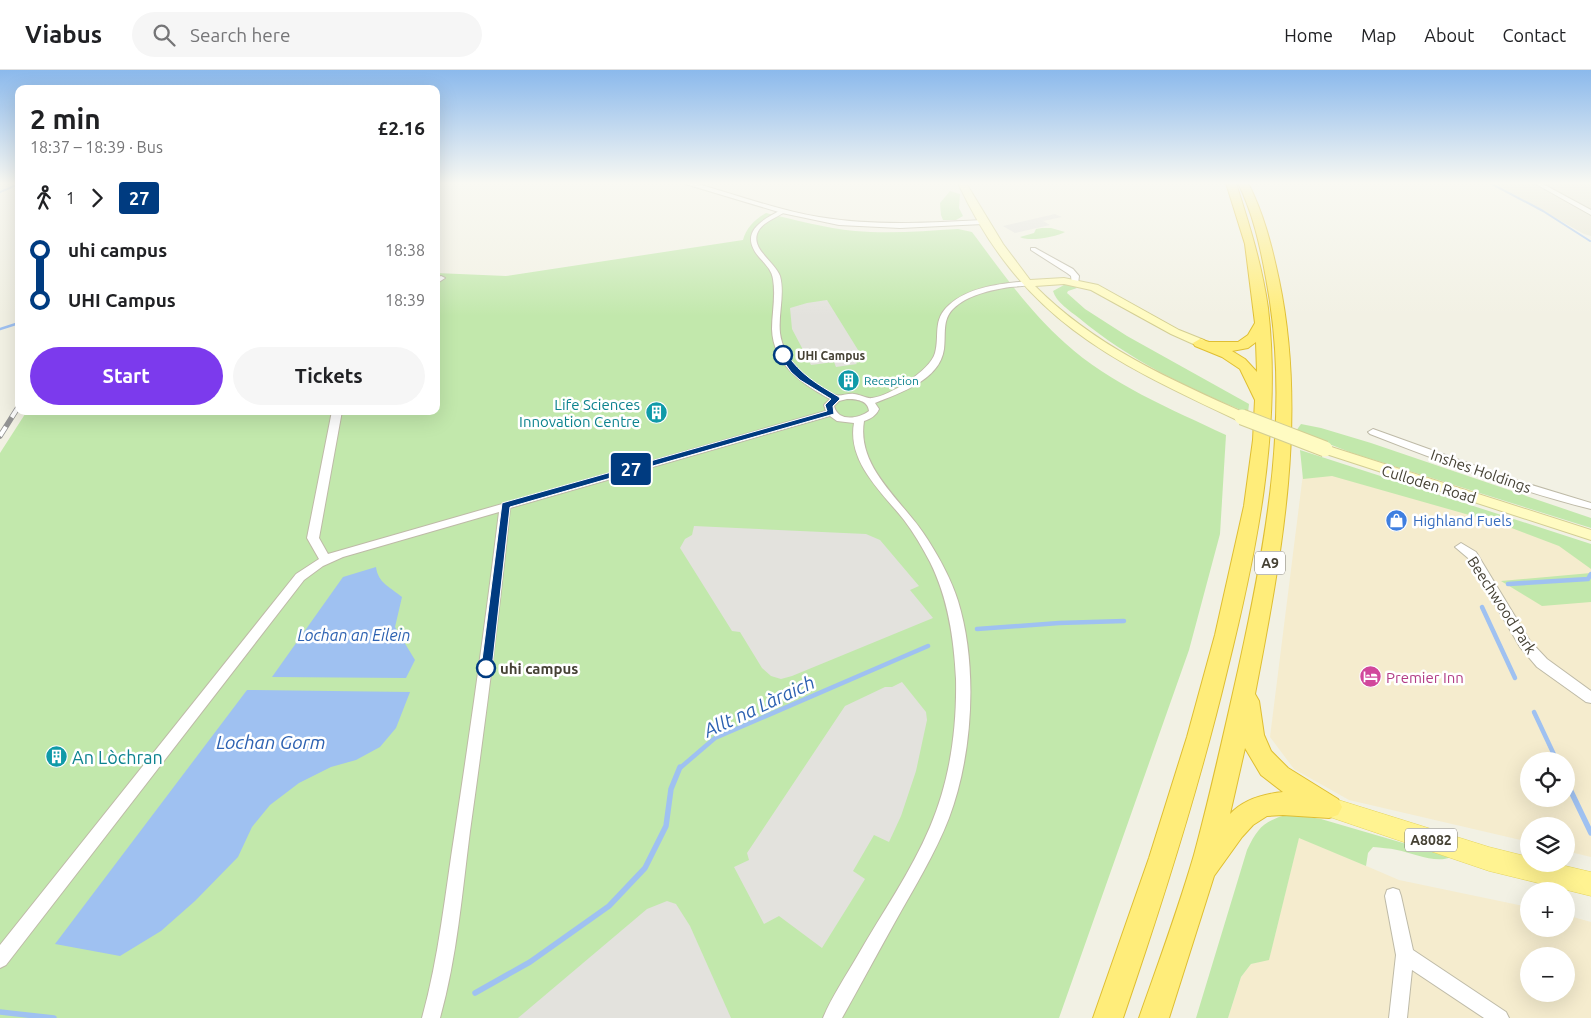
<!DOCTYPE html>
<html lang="en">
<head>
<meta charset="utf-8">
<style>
	body { margin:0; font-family:Ubuntu,sans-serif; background:#f6f6f6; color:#202124; height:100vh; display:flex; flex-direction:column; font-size:19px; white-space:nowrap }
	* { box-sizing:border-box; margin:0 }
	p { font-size:16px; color:#757577 }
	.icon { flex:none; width:28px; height:28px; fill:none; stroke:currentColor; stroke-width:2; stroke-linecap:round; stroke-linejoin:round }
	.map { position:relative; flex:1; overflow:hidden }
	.sheet { position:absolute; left:15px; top:15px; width:425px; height:330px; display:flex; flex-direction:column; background:#fff; border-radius:10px; box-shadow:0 5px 20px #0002 }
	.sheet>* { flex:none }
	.badge { padding:0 10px; border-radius:4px; font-size:18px; line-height:32px }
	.controls { position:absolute; left:1520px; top:682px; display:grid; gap:10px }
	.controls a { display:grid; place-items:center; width:55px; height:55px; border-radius:50%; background:#fff; box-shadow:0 5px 20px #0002; font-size:25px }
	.map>.badge { position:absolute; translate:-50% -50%; box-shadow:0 0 0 2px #fff }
	.legs { display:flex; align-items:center; gap:8px; height:55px; padding:0 15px; font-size:16px }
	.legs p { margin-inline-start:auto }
	.headline { display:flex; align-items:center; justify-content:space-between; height:85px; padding:0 15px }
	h1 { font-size:28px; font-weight:700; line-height:38px }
	.cta { display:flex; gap:10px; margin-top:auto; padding:10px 15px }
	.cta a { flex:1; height:58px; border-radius:30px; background:#7c3aed; color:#fff; font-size:20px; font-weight:700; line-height:58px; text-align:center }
	.cta a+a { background:#f6f6f6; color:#202124 }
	ul { padding:0 15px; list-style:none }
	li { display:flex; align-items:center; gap:18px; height:50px; font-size:19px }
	li i { display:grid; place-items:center; width:8px; height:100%; margin:0 6px; background:currentColor }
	li i::after { content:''; width:12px; height:12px; margin:-6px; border:4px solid; border-radius:50%; background:#fff }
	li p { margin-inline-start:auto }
	li:first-child i { background:linear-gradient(#0000 50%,currentColor 0) }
	li:last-child i { background:linear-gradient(currentColor 50%,#0000 0) }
	header { display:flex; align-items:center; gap:30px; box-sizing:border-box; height:70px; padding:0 25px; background:#fff; border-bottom:1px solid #e0e0e0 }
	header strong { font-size:24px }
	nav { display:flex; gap:28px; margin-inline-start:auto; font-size:18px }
	.search { width:350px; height:45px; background:#f6f6f6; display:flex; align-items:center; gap:12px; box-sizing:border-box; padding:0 18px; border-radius:28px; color:#757577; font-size:19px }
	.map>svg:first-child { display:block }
	.residential { fill:#e6e4d2 }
	.commercial { fill:#f5ecce; fill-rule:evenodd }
	.green { fill:#c2e8ac }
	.parking { fill:#e3e2dd }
	.water { fill:#9fc1f1 }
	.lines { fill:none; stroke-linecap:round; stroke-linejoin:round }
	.stream-far3 { stroke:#9fc1f1; stroke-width:2 }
	.stream-far2 { stroke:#9fc1f1; stroke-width:2.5 }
	.stream-far1 { stroke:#9fc1f1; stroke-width:4.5 }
	.stream { stroke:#9fc1f1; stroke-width:5.5 }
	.minor-casing { stroke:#bebaa7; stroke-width:2 }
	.tertiary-casing { stroke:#bebaa7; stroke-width:2 }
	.secondary-casing { stroke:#d3ce93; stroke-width:2 }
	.primary-casing { stroke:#e5d560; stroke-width:1 }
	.trunk-casing { stroke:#dfbe32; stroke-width:2 }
	.minor { fill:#fff; fill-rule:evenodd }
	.tertiary { fill:#fff; fill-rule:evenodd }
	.secondary { fill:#fffbc2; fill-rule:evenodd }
	.primary { fill:#fff391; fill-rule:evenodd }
	.trunk { fill:#ffed7a; fill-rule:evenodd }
	.rail-far1-casing { stroke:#949494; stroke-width:4 }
	.rail-casing { stroke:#949494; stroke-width:5.5 }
	.rail-far1 { stroke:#fff; stroke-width:2.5; stroke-dasharray:8; stroke-linecap:butt }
	.rail { stroke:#fff; stroke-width:4; stroke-dasharray:11; stroke-linecap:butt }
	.secondary-bridge-casing { stroke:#d3ce93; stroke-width:17; stroke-linecap:butt }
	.secondary-bridge { stroke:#fffbc2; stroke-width:15 }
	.line-1 { fill:#003b80; stroke:#fff }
	.stop-1-dot { fill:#fff; stroke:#003b80; stroke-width:2.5 }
	.labels { text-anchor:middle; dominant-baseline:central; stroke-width:5; stroke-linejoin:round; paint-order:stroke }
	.far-stop-label { font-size:12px; font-weight:bold; fill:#454134; stroke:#fff; text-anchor:start }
	.far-culture-label { font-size:12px; fill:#0d838f; stroke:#fff; text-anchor:start }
	.shield { fill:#fff; stroke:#7d7a71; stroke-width:1 }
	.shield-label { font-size:14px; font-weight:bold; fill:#454134 }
	.culture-label { font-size:15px; fill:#0d838f; stroke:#fff; text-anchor:end }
	.street-label { font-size:15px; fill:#454134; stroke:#fff }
	.shop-label { font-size:15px; fill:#366cbe; stroke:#fff; text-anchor:start }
	.stop-label { font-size:15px; font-weight:bold; fill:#454134; stroke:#fff; text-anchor:start }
	.hotel-label { font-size:15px; fill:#b23c85; stroke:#fff; text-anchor:start }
	.water-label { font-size:16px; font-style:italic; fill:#2c61b1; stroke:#fff }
	.near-culture-label { font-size:18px; fill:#0d838f; stroke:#fff; text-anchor:start }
	.near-water-label { font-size:19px; font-style:italic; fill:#2c61b1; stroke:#fff }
</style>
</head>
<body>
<header>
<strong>Viabus</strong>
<div class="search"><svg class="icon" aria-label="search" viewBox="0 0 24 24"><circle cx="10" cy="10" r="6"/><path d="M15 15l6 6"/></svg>Search here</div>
<nav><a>Home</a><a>Map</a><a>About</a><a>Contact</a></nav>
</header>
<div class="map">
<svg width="1591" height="948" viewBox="0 0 1591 948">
	<rect width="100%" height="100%" fill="#f2f1e4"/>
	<path class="residential" d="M1494 113H1591V166L1584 164Z"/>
	<g class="commercial">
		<path d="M1305 388 1591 477V787L1566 781V756H1529V772L1349 730 1294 699 1270 667ZM1529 691H1566V729H1529Z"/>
		<path d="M1299 767 1399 810 1529 837V859H1566V845L1591 852V948H1228L1241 907 1251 894 1269 889ZM1529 886H1566V924H1529Z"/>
	</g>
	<g class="green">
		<path d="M950 121 960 124 959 138 963 146 956 150H943L941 145 940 133Z"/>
		<path d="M766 143C795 150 825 158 855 161 890 164 924 161 958 159L972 162C1001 201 1028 240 1065 273 1110 314 1171 339 1226 365L1220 464 1189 580 1059 948H0V383L27 341H436V203L506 206 743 170C746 158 755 149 766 143Z"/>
		<path d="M1042 158H1051L1065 162C1057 167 1028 172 1020 167L1034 163 1036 159Z"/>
		<path d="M1064 215H1072L1077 218 1068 221 1067 223 1085 239 1127 266 1249 334 1248 343C1188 318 1129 290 1079 248 1070 241 1056 232 1053 221Z"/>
		<path d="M1301 354 1321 358 1371 373 1591 448V458L1352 383 1296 361Z"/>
		<path d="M1300 380 1591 474V499L1559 476 1501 454 1332 406 1303 409Z"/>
		<path d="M1591 503V532L1542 536 1501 511Z"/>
		<path d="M1289 744 1321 749 1451 787C1436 794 1413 783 1397 780 1389 778 1381 778 1373 777L1368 783 1366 796 1299 768 1269 890 1251 894 1241 907 1228 948H1196L1247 780C1258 757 1264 751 1289 744Z"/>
	</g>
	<g class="parking">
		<path d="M1055 144 1062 147 1043 151 1050 155 1015 163 1003 156Z"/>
		<path d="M827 230 863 288 853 290 857 294 836 297 834 292 811 295 792 259 790 238 807 233Z"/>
		<path d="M694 456 866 464 880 470 919 516 910 520 933 548 792 606 781 609 771 606 762 598 740 562 732 561 680 478 685 469 692 465Z"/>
		<path d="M902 612 926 642 927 650 916 701 901 746 889 772 874 765 853 801 865 809 822 878 779 846 764 854 734 797 749 790 747 783 845 636 885 617H892Z"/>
		<path d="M667 831 676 834 690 856 731 948H518L647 839Z"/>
	</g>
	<g class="water">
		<path d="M376 497C378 513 390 517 402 527L395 557 415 590 406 608 272 607 343 507Z"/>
		<path d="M247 620 410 622 396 658 380 677 356 690 331 697 299 713 270 735 252 757 238 787 195 831 161 861 120 886 55 874Z"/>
	</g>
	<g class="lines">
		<g class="stream-far3">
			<path d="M1490 113 1543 141 1590 171"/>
			<path d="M0 122 14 116"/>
		</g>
		<path class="stream-far2" d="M0 259 19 253"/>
		<g class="stream-far1">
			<path d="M1508 514 1588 509 1591 504"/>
			<path d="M1482 537 1515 608"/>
			<path d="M977 559 1059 553 1124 551"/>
			<path d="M1534 642 1557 691"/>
			<path d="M680 698 715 668 928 576"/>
		</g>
		<g class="stream">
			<path d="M1566 711 1591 763"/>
			<path d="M475 923 530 892 609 836 645 798 666 756 671 719 680 697"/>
			<path d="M0 942 54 948"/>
		</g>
		<defs>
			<g id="minor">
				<path d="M1534 113H1541L1591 140V145Z"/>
				<path d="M781 140 786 141C777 148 761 152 757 164 752 180 775 192 780 206 785 224 778 244 780 263 783 289 810 317 835 325 840 327 848 323 854 324 859 324 867 329 872 328 889 326 930 301 935 283 940 265 932 250 949 235 970 216 1002 214 1028 211L1032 213C1026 217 1017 216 1010 217 991 220 967 225 953 239 942 250 946 264 944 279 940 310 900 323 875 333L879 339C876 346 870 349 864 351 856 399 905 432 928 470 940 489 951 509 958 531 978 596 973 684 949 748 935 784 914 818 895 852 877 884 860 916 842 948H823C832 926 846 906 858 885 882 843 911 802 930 757 950 710 957 659 956 609 954 568 948 528 930 492 922 477 914 463 904 450 882 422 847 392 854 353L837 351 830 346 510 438C499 546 485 654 470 761 462 824 457 887 440 948H422C439 887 445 824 455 761 471 655 486 549 499 442L343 487 323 496 304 510 6 895 0 898V875L296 504 319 489 307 468 332 341H342L319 468 328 484 826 341 824 335 830 329C802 314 773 294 772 259 772 243 776 226 773 209 772 200 765 194 759 187 739 163 760 151 781 140ZM847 329C856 329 868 330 869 341 858 349 838 352 834 336L839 331Z"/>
				<path d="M1031 178H1035L1073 199 1079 206 1078 214H1072L1071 206 1067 203 1031 180Z"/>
				<path d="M441 206 445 208 436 214V208Z"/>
				<path d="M1373 359 1512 409 1591 433V439C1515 420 1442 392 1370 364L1368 362Z"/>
				<path d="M1461 473 1476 482 1530 571 1547 589 1591 621V633L1586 632 1537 597 1520 577 1468 488 1455 477Z"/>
				<path d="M1393 818 1399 820 1401 826 1413 880 1506 942 1509 948H1484L1412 900 1407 948H1389L1396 885 1385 826 1387 820Z"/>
			</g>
			<path id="tertiary" d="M682 113H694C735 124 776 140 819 147 873 156 928 153 983 150L987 152 983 154 900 158 839 155 782 143Z"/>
			<g id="secondary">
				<path d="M958 113H966L1003 174 1030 210 1064 208 1098 215 1179 260 1204 270 1206 273 1204 276 1200 277 1171 264 1091 220 1064 214 1035 216C1094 276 1171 310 1247 344L1249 347 1247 350H1237C1109 290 1021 248 958 113Z"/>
				<path d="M1325 375 1591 460V470L1320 382 1318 379 1320 376Z"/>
			</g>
			<path id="primary" d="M1329 727 1489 777 1529 787V794H1557L1591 802V826L1489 801 1321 744 1317 737 1321 730Z"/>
			<g id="trunk">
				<path d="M1226 113H1236C1249 154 1262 195 1268 238 1282 359 1256 484 1227 601 1199 718 1162 834 1123 948H1093L1149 788 1187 667 1215 565 1244 436 1253 370 1255 330 1240 299 1222 287 1195 276 1193 273 1200 269 1209 272H1238L1248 265 1255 253 1245 174ZM1256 272 1257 302 1245 289 1232 281 1248 278Z"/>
				<path d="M1238 113H1248C1264 144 1272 177 1279 210 1308 349 1281 487 1255 624L1259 631 1264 665 1271 681 1288 698 1338 729 1342 737 1338 745 1329 748 1283 745 1267 746 1253 755 1242 767 1214 806 1169 948H1139C1158 894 1178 840 1194 785 1211 722 1225 659 1239 596 1267 468 1291 338 1266 208 1260 175 1253 143 1238 113ZM1245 678 1261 705 1283 722C1263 724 1244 729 1230 744Z"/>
			</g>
		</defs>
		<use href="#minor" class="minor-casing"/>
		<use href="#tertiary" class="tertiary-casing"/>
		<use href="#secondary" class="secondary-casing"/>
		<use href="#primary" class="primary-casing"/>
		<use href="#trunk" class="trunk-casing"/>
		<use href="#minor" class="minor"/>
		<use href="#tertiary" class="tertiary"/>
		<use href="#secondary" class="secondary"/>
		<use href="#primary" class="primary"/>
		<use href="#trunk" class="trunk"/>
		<defs>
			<path id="rail-far1" d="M17 340 19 336"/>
			<path id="rail" d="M0 366 17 339"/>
		</defs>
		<use href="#rail-far1" class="rail-far1-casing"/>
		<use href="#rail" class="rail-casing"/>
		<use href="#rail-far1" class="rail-far1"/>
		<use href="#rail" class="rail"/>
		<defs>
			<path id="secondary-bridge" d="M1242 347 1325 379"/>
		</defs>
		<use href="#secondary-bridge" class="secondary-bridge-casing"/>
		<use href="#secondary-bridge" class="secondary-bridge"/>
	</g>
	<linearGradient id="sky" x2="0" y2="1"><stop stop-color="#8bb9ec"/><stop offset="0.46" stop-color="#f9f9f3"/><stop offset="1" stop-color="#f9f9f3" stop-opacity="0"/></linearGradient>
	<rect width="1591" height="246" fill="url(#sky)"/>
	<path class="line-1" d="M780 283H786C801 305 817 314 839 327L840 329 833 336 834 344 510 437 492 598 490 601H482L481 598 502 433 827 341 825 335 831 329 800 310 791 302 779 285Z"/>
	<defs>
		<symbol id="building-disc" viewBox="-11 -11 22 22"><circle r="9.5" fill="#0f9aa8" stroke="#fff"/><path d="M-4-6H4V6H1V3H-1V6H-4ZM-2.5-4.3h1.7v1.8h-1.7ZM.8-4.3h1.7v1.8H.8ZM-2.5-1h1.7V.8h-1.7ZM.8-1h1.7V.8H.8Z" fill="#fff"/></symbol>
		<symbol id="shop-disc" viewBox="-11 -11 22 22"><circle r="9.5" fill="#3f7fe0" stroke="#fff"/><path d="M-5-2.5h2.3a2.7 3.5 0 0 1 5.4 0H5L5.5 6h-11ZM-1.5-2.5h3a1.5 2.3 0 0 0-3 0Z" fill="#fff"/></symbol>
		<symbol id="hotel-disc" viewBox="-11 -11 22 22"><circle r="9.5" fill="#d1479c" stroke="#fff"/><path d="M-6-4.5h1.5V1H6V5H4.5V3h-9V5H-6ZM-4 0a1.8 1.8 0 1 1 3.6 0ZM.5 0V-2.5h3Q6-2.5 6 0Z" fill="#fff"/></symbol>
	</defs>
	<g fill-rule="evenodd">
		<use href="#building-disc" x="836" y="298" width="25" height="25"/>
		<use href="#building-disc" x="644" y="330" width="25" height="25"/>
		<use href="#shop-disc" x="1384" y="438" width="25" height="25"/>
		<use href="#hotel-disc" x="1358" y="594" width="25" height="25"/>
		<use href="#building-disc" x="44" y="674" width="25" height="25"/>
	</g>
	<g class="stop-1-dot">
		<circle cx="783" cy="285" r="9"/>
		<circle cx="486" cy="598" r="9"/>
	</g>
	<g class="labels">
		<g class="far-stop-label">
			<text x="797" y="285">UHI Campus</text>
		</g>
		<g class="far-culture-label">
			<text x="864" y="310">Reception</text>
		</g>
		<g class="shield">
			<rect x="1255" y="481.5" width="30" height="23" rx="4"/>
			<rect x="1405" y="758.5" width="52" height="23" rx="4"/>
		</g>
		<g class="shield-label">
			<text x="1270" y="493">A9</text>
			<text x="1431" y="770">A8082</text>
		</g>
		<g class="culture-label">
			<text x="640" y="334">Life Sciences<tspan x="640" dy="17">Innovation Centre</tspan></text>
		</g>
		<g class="street-label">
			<text transform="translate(1481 401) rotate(19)">Inshes Holdings</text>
			<text transform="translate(1429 414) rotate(17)">Culloden Road</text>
			<text transform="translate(1502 535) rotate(57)">Beechwood Park</text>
		</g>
		<g class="shop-label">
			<text x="1413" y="450">Highland Fuels</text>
		</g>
		<g class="stop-label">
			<text x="500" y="598">uhi campus</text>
		</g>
		<g class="hotel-label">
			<text x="1386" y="607">Premier Inn</text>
		</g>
		<g class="water-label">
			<text x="354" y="565">Lochan an Eilein</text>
		</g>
		<g class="near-culture-label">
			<text x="72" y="687">An Lòchran</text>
		</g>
		<g class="near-water-label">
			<text transform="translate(759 636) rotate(-25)">Allt na Làraich</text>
			<text x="271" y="672">Lochan Gorm</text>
		</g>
	</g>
</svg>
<div class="controls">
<a><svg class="icon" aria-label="locate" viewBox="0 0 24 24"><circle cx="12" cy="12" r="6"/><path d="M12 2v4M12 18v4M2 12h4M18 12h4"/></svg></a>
<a><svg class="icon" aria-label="layers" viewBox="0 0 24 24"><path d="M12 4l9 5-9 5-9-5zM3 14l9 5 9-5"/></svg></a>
<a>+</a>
<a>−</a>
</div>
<b class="badge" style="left:631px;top:399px;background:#003b80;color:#fff">27</b>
<section class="sheet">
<div class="headline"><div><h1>2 min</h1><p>18:37 – 18:39 · Bus</p></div><b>£2.16</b></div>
<div class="legs"><svg class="icon" aria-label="walk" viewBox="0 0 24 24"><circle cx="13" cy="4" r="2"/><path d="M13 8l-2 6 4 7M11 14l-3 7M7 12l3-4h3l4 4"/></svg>1<svg class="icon" aria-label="forward" viewBox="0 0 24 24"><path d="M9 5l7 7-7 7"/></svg><b class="badge" style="background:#003b80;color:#fff">27</b></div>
<ul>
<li><i style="color:#003b80"></i><b>uhi campus</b><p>18:38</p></li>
<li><i style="color:#003b80"></i><b>UHI Campus</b><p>18:39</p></li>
</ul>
<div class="cta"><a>Start</a><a>Tickets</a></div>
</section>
</div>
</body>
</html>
